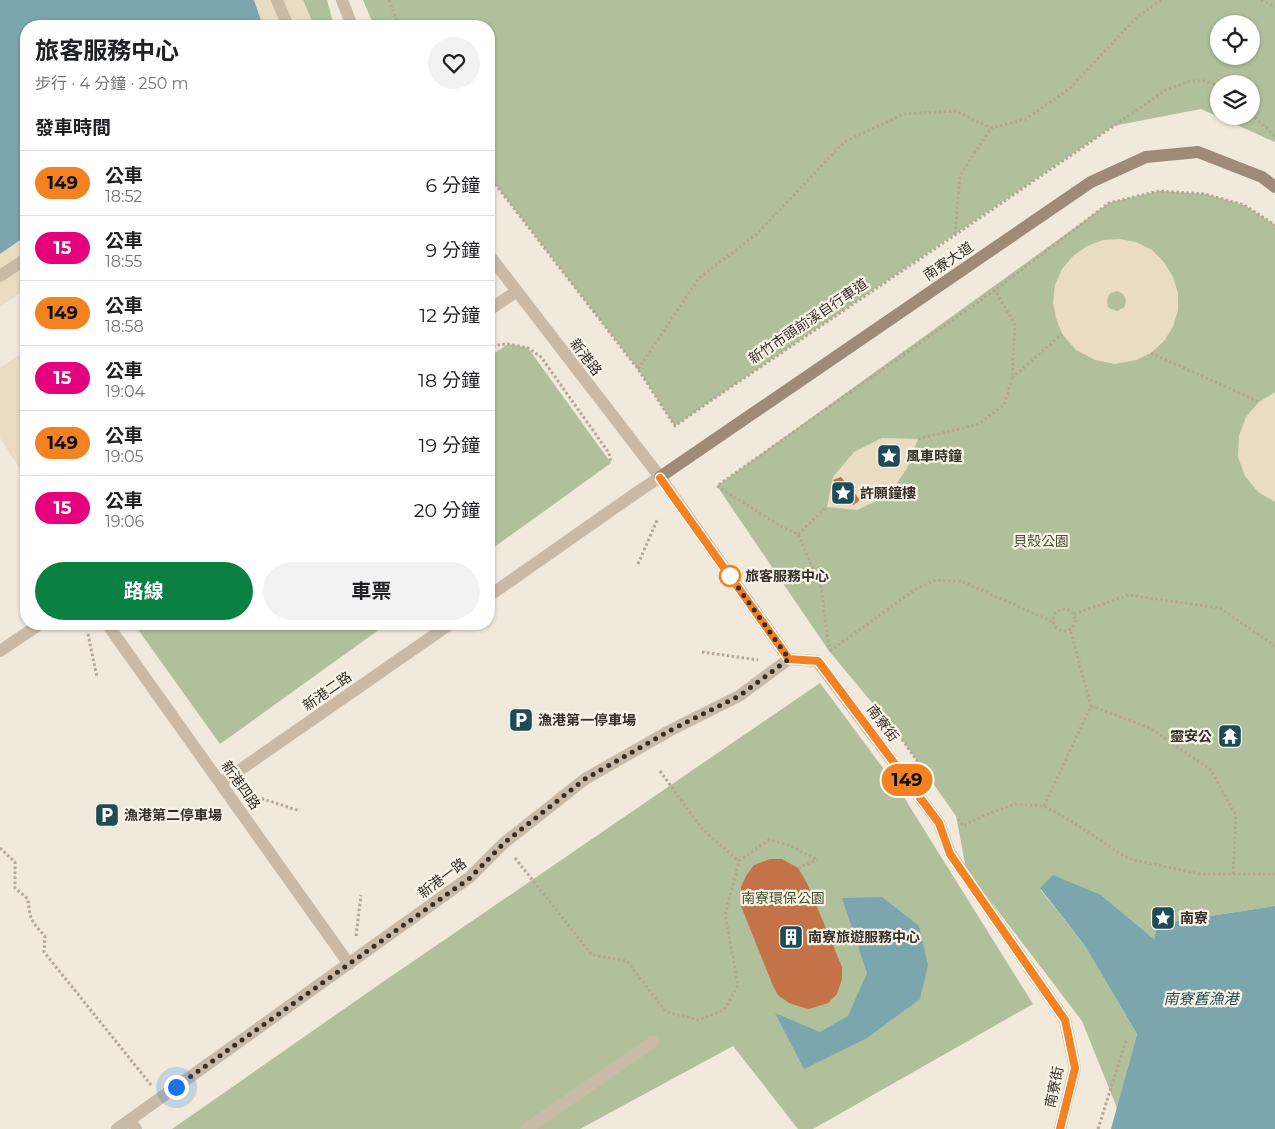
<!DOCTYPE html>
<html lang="zh-TW">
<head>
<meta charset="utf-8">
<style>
	body { margin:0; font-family:Montserrat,"Noto Sans TC",sans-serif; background:#f2f2f2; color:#202124; height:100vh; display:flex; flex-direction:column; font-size:19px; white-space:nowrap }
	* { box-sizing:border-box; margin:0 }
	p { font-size:16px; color:#757577 }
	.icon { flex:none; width:28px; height:28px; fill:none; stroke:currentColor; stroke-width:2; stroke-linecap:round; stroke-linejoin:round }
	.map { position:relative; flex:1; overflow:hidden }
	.panel { position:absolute; left:20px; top:20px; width:475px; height:610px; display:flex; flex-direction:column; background:#fff; border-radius:20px; box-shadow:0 1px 4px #0004 }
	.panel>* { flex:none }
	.badge { padding:0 10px; border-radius:16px; font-size:18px; line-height:32px }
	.buttons { position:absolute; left:1210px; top:15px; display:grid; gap:10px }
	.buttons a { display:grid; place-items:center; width:50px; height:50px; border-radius:50%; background:#fff; box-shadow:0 1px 4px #0004; font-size:25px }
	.you { position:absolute; width:25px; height:25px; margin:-12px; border:4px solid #fff; border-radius:50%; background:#1a73e8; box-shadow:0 0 0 8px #1a73e833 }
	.map>.badge { position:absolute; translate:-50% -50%; box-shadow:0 0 0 2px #fff }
	h2 { padding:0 15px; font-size:19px; line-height:45px }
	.round { display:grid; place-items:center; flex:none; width:52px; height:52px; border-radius:26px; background:#f2f2f2 }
	.headline { display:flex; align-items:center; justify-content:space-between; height:85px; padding:0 15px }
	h1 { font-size:24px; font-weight:700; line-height:38px }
	.action { display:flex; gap:10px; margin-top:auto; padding:10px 15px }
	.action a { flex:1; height:58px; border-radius:30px; background:#0b8043; color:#fff; font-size:20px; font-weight:700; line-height:58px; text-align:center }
	.action a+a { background:#f2f2f2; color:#202124 }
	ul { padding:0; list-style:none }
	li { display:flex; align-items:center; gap:15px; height:65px; padding:0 15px; border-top:1px solid #e0e0e0 }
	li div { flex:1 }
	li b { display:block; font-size:19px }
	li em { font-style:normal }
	li .badge { min-width:55px; font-weight:700; text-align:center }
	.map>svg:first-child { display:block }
	.green { fill:#b0c09b; fill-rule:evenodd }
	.plaza { fill:#e9dcc2; fill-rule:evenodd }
	.water { fill:#7ba6ae }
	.building { fill:#c37347 }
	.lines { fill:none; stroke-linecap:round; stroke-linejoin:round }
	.path { stroke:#b5a592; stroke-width:3; stroke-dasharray:2.5 2.5; stroke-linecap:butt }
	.lane { stroke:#c9baa7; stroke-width:12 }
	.street { stroke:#c9baa7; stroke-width:12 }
	.secondary { stroke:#9d8a79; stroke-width:12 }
	.line-casing { stroke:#fff; stroke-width:11 }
	.line { stroke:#f58220; stroke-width:8 }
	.walk { stroke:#362e28; stroke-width:5; stroke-dasharray:0 9 }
	.stop-dot { fill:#fff; stroke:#f58220; stroke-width:2.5 }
	.labels { text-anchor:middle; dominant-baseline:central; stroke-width:4.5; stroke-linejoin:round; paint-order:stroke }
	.street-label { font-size:14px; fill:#362e28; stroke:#f9f3e7 }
	.poi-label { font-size:14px; font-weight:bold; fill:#362e28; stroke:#f9f3e7; text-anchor:start }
	.park-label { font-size:14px; fill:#41532c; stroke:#f9f3e7 }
	.stop-label { font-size:14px; font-weight:bold; fill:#362e28; stroke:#f9f3e7; text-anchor:start }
	.water-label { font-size:15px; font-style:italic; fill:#1e4c56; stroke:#f9f3e7 }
</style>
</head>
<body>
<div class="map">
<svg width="1275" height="1129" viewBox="0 0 1275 1129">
	<rect width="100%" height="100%" fill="#f1e9db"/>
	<g class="green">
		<path d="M303 0H327L334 26H314Z"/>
		<path d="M363 0H1275V142L1201 109 1113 126 706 404 675 426 638 369 489 176V26H374ZM1219 24H1251V56H1219ZM1219 84H1251V116H1219Z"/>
		<path d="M1159 191 1205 194 1244 205 1275 225V906L1158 924 1154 939 1101 895 1040 889 1085 946 1137 1034 1117 1108 1082 1021 966 869 956 816 899 735 829 651 717 486 1109 203Z"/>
		<path d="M508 344 528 348 611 463 489 551V357Z"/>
		<path d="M134 624H387L220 744Z"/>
		<path d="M820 683 900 791 1033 1004 813 1129H798L733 1046 580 1129H172L377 986Z"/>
	</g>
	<g class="plaza">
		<path d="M254 0H303L313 26H263Z"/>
		<path d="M26 236V289L0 307V254Z"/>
		<path d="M1120 239 1136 242 1152 250 1164 262 1173 277 1178 293V310L1173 327 1164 341 1151 353 1136 360 1115 364 1095 360 1076 350 1062 334 1056 318 1053 302 1055 285 1062 269 1073 256 1087 246 1103 240ZM1117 291 1123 294 1126 300 1125 306 1123 308 1117 311 1111 309 1108 307 1107 301 1109 295 1111 293Z"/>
		<path d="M26 350V478L0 438V368Z"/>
		<path d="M1275 392V502L1258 492 1245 476 1238 457 1239 436 1246 417 1259 402Z"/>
		<path d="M882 438 918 439 907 468 889 495 857 510 827 507 833 477 854 452ZM841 477 860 500 854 505 834 480Z"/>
	</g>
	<g class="water">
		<path d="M0 0H254L263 26H26V236L0 254Z"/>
		<path d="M1053 875 1101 895 1154 939 1158 924 1275 906V1129H1111L1137 1034 1085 946 1040 888Z"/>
		<path d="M882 897 919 926 928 965 920 999 867 1038 804 1069 775 1013 820 1032 848 1016 867 973 842 898Z"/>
	</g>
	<g class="building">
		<path d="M841 477 860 500 853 505 833 480Z"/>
		<path d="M770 859H782L798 868 807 883 842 967V979L837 994 828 1003 809 1009 798 1006 789 1003 778 995 773 986 741 906V887L746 876 754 865Z"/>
	</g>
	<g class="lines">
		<g class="path">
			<path d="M389 0 399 26"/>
			<path d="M1261 0 1275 7"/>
			<path d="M1251 114 1275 136"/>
			<path d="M489 176 638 369 675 426 706 404 955 235 1166 90 1190 81H1205L1219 86"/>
			<path d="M955 234 960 175 991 128 1026 119 1070 88 1137 17 1161 0"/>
			<path d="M489 350 496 345 508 344 528 348 541 357 609 453 611 463"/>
			<path d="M1151 353 1259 402"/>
			<path d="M638 369 699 278 758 233 844 142 904 114 956 111 991 128"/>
			<path d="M1012 378 1062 334"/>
			<path d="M918 439 979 424 1004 405 1012 379 1015 325 995 290"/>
			<path d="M798 534 827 507"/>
			<path d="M638 564 658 518"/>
			<circle cx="1064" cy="620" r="11"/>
			<path d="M1074 614 1128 595 1220 608 1275 646"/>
			<path d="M88 634 97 677"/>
			<path d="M829 647 821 587 798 534 782 527 717 486 995 290 1109 203 1159 191 1205 194 1244 205 1275 225"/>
			<path d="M830 651 916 589 936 580 961 581 1053 622"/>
			<path d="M702 652 758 660"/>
			<path d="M1091 706 1150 728 1211 770 1236 816 1233 874"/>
			<path d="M883 716 899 735 920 765"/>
			<path d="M660 771 702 829 739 861"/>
			<path d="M257 797 300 811"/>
			<path d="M1044 806 1091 706 1070 629"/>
			<path d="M958 819 963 826 983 816 1015 804 1044 806 1066 818 1129 859 1200 874H1275"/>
			<path d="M0 848 15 862V888L28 899C30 920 31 921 45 936L44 952 151 1085"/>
			<path d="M515 858 592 955 627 961 666 1012 699 1020 724 1010 738 985 725 915 739 861 769 840 789 845 817 860"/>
			<path d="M798 868 817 860"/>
			<path d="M356 936 361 895"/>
			<path d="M1098 1129 1126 1040"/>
		</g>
		<g class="lane">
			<path d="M277 0 288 26"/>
			<path d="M0 276 26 259"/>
			<path d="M130 1120 136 1129"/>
			<path d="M526 1129 653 1042"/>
		</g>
		<g class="street">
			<path d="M342 0 352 26"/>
			<path d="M489 255 660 477 789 659"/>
			<path d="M489 310 517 291"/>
			<path d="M489 596 636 493 660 477"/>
			<path d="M107 624 349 964"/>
			<path d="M0 651 40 624"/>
			<path d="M789 659 817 661 939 823 950 853 1065 1020 1075 1068 1060 1129"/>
			<path d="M221 783 450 624"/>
			<path d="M117 1129 470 877 504 843 585 779 671 730 739 696 789 659"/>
		</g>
		<path class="secondary" d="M660 477 1091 182 1146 157 1198 152 1262 177 1275 187"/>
	</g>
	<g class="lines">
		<defs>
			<path id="line" d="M660 478 789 659 818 661 939 823 950 854 1065 1020 1075 1068 1060 1129"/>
		</defs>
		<use href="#line" class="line-casing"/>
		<use href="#line" class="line"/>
		<path class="walk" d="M176 1087 470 878 504 843 585 779 671 730 739 696 789 659 725 569 730 576"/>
	</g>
	<defs>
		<symbol id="sight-square" viewBox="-11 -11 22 22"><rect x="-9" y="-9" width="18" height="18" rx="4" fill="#1e4c56" stroke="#f9f3e7"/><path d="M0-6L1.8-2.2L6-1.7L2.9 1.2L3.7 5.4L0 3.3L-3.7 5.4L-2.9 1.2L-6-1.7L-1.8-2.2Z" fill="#fff"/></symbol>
		<symbol id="parking-square" viewBox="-11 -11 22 22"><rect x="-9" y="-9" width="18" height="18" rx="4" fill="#1e4c56" stroke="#f9f3e7"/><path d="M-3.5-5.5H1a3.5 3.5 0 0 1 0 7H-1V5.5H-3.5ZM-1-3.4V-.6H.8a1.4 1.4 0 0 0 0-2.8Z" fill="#fff"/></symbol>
		<symbol id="temple-square" viewBox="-11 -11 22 22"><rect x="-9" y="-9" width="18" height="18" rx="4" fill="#1e4c56" stroke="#f9f3e7"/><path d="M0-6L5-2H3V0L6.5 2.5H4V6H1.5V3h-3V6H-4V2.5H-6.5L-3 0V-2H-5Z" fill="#fff"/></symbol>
		<symbol id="building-square" viewBox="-11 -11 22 22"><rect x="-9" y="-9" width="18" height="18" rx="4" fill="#1e4c56" stroke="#f9f3e7"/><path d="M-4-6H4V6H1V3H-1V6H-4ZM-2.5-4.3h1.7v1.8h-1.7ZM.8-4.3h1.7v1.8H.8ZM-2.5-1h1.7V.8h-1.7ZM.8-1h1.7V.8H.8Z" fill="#fff"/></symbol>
	</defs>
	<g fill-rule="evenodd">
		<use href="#sight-square" x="875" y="442" width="28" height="28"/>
		<use href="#sight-square" x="829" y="479" width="28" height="28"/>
		<use href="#parking-square" x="507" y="706" width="28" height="28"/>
		<use href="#temple-square" x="1216" y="722" width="28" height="28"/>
		<use href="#parking-square" x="93" y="801" width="28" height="28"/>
		<use href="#sight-square" x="1149" y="904" width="28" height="28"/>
		<use href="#building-square" x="777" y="923" width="28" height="28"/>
	</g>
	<circle class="stop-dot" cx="730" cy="576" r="10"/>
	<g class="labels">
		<g class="street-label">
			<text transform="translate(948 261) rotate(-34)">南寮大道</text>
			<text transform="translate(808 321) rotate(-34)">新竹市頭前溪自行車道</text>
			<text transform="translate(586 357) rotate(53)">新港路</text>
			<text transform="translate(327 691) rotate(-35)">新港二路</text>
			<text transform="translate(883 723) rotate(53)">南寮街</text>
			<text transform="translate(241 785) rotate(55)">新港四路</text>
			<text transform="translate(442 878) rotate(-37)">新港一路</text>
			<text transform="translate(1054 1087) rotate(-78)">南寮街</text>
		</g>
		<g class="poi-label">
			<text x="906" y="456">風車時鐘</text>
			<text x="860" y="493">許願鐘樓</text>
			<text x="538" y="720">漁港第一停車場</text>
			<text x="1212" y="736" text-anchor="end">靈安公</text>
			<text x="124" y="815">漁港第二停車場</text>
			<text x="1180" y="918">南寮</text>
			<text x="808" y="937">南寮旅遊服務中心</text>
		</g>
		<g class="park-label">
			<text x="1041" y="541">貝殼公園</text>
			<text x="783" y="898">南寮環保公園</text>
		</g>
		<g class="stop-label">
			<text x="745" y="576">旅客服務中心</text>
		</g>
		<g class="water-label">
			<text x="1201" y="998">南寮舊漁港</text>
		</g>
	</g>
</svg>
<div class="buttons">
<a><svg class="icon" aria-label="locate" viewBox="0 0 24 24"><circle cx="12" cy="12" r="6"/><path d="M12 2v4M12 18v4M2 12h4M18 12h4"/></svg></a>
<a><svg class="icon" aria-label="layers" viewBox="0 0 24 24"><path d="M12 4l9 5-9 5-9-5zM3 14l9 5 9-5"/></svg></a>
</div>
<div class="you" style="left:176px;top:1087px"></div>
<b class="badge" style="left:907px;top:780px;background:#f58220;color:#111">149</b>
<section class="panel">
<div class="headline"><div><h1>旅客服務中心</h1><p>步行 · 4 分鐘 · 250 m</p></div><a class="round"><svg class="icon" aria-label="heart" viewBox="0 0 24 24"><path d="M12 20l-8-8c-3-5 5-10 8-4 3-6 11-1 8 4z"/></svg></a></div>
<h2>發車時間</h2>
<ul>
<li><span class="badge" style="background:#f58220;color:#111">149</span><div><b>公車</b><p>18:52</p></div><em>6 分鐘</em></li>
<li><span class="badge" style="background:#e6007e;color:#fff">15</span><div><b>公車</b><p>18:55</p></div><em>9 分鐘</em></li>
<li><span class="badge" style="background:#f58220;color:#111">149</span><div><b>公車</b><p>18:58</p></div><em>12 分鐘</em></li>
<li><span class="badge" style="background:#e6007e;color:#fff">15</span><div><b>公車</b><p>19:04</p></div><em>18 分鐘</em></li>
<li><span class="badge" style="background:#f58220;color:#111">149</span><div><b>公車</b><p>19:05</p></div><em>19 分鐘</em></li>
<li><span class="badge" style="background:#e6007e;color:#fff">15</span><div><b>公車</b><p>19:06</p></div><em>20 分鐘</em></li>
</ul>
<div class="action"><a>路線</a><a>車票</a></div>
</section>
</div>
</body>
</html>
